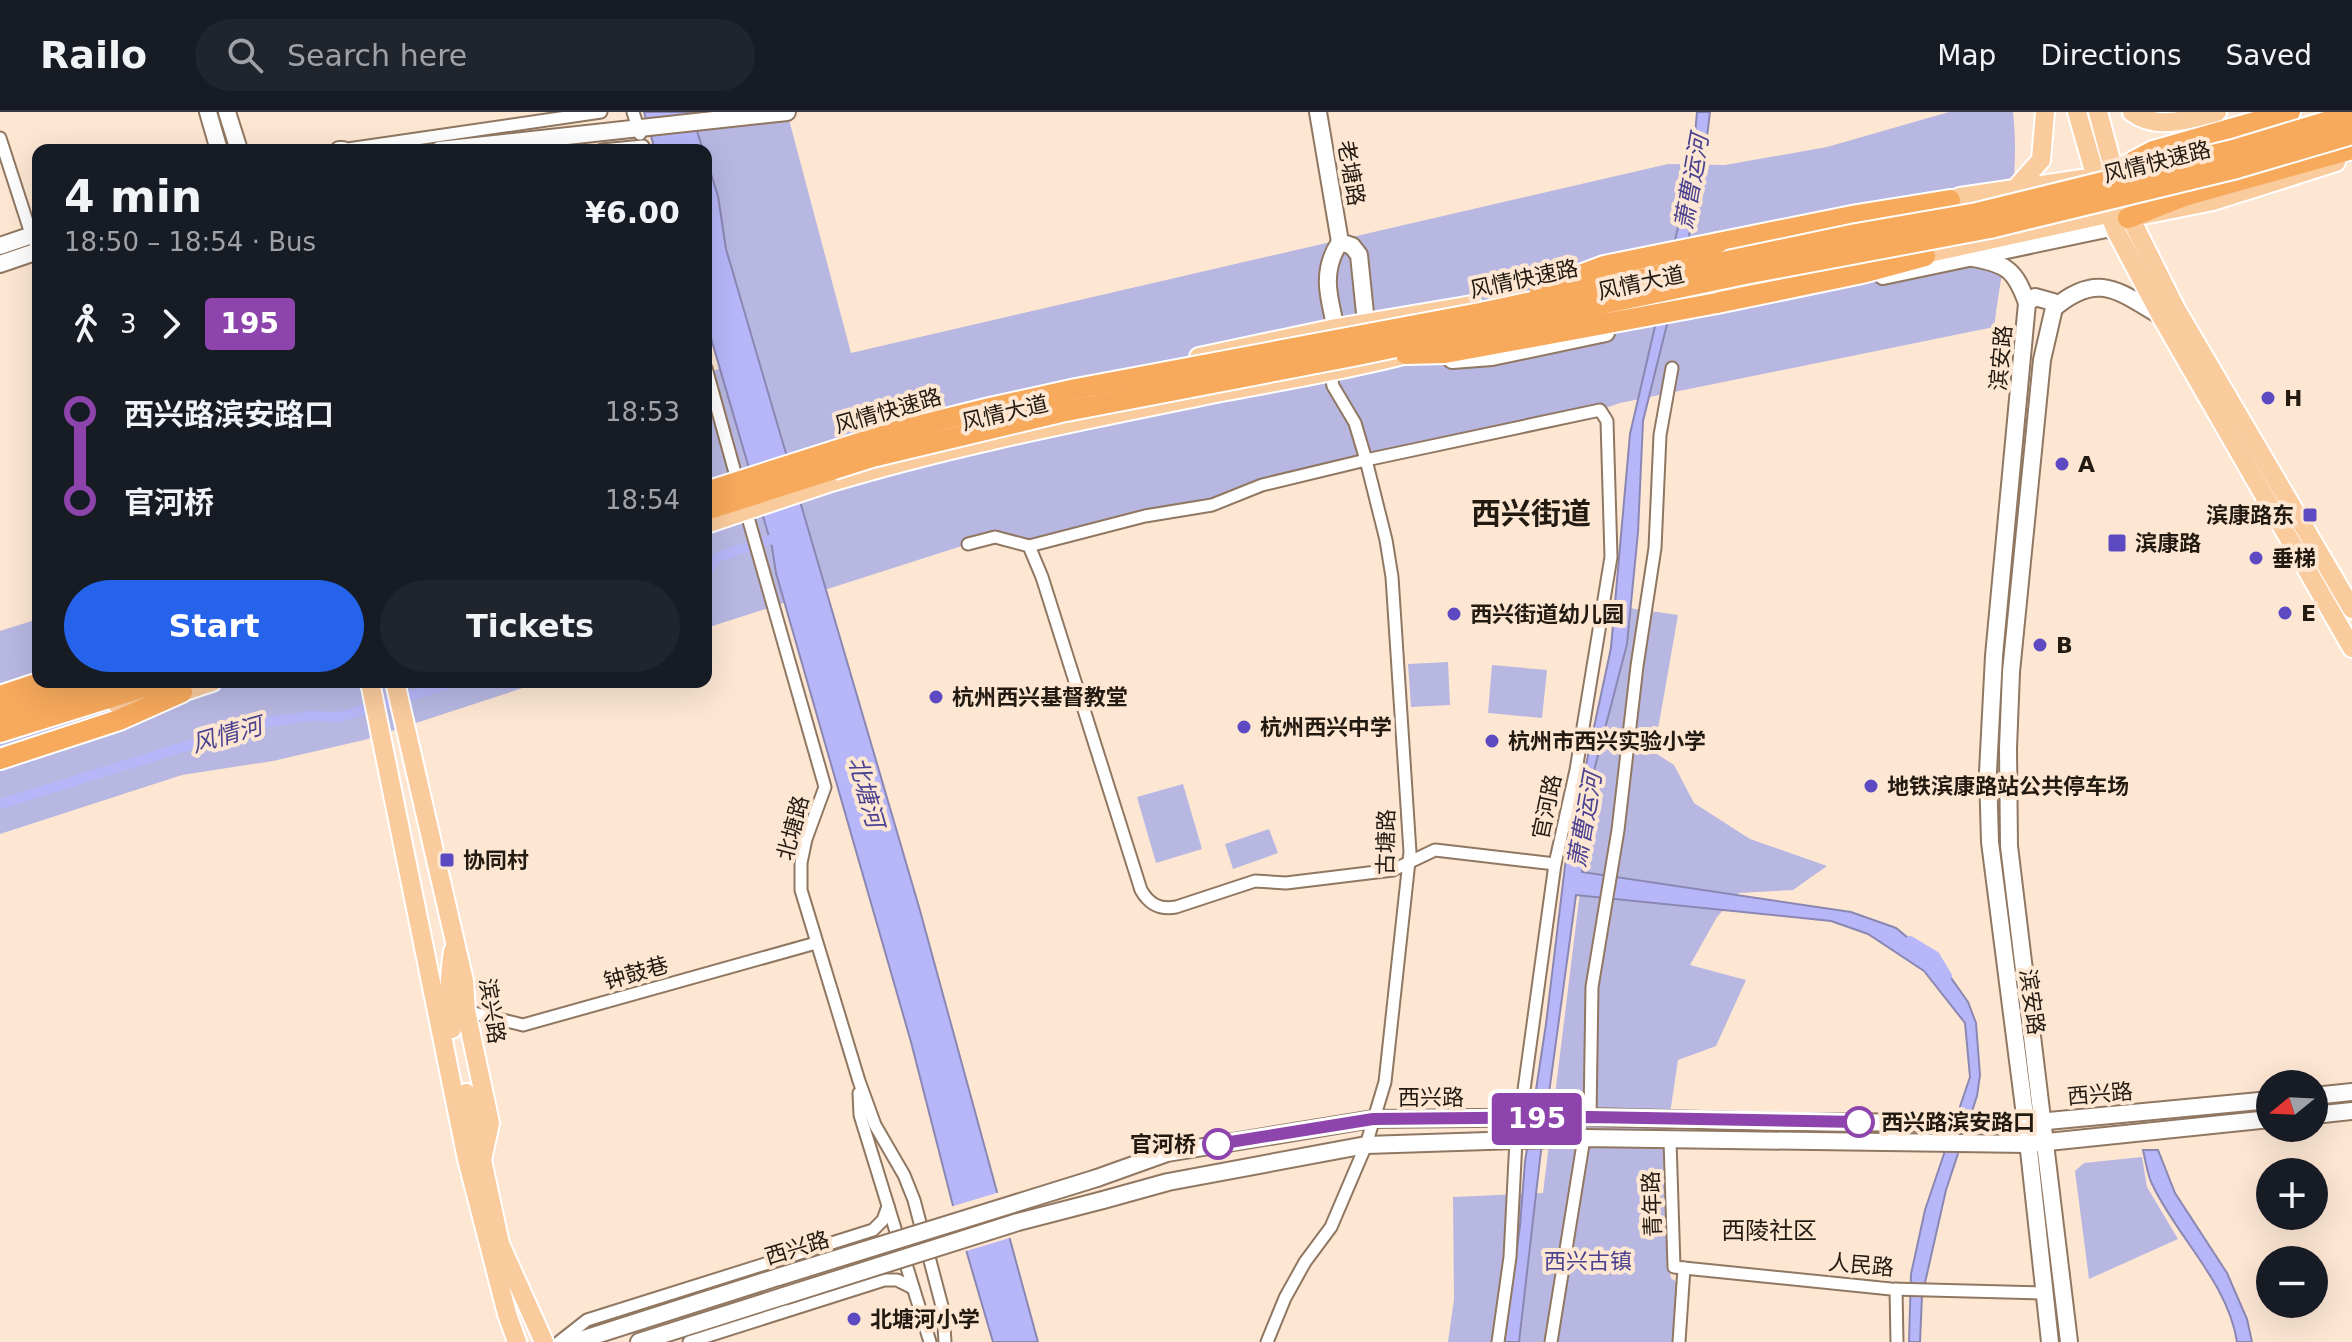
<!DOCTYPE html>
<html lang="en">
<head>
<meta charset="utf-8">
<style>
	body { margin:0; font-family:"DejaVu Sans","Noto Sans SC",sans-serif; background:#20242c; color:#f1f3f6; height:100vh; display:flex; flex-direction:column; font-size:30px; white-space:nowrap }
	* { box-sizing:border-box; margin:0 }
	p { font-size:26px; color:#9ea1a6 }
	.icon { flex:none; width:44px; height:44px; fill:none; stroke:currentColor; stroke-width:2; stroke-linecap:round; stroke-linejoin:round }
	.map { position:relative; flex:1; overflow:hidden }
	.panel { position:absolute; left:32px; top:32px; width:680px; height:544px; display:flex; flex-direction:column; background:#171b24; border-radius:16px; box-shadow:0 8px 32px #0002 }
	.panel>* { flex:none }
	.badge { padding:0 16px; border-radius:6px; font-size:28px; line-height:52px }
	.needle { width:52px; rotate:252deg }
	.fabs { position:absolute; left:2256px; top:958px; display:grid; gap:16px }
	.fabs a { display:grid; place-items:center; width:72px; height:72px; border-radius:50%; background:#171b24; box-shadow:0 8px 32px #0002; font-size:40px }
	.map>.badge { position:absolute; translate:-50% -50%; box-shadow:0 0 0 4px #fff }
	.legs { display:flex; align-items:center; gap:12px; height:88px; padding:0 32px; font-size:26px }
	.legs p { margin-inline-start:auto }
	.headline { display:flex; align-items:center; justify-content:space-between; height:136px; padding:0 32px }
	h1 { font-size:44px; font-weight:800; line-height:60px }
	.cta { display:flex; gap:16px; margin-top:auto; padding:16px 32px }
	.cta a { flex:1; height:92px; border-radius:48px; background:#2563eb; color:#fff; font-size:32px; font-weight:800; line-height:92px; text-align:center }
	.cta a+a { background:#20242c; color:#f1f3f6 }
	ul { padding:0 32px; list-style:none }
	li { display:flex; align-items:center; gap:28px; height:88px; font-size:30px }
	li i { display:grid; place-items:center; width:12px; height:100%; margin:0 10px; background:currentColor }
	li i::after { content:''; width:20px; height:20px; margin:-10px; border:6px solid; border-radius:50%; background:#171b24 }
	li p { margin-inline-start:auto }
	li:first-child i { background:linear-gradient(#0000 50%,currentColor 0) }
	li:last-child i { background:linear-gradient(currentColor 50%,#0000 0) }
	header { display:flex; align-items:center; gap:48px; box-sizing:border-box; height:112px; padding:0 40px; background:#171b24; border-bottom:2px solid #363941 }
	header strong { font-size:38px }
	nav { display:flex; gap:44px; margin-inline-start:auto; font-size:28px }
	.search { width:560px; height:72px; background:#20242c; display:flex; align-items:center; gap:20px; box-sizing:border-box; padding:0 28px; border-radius:44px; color:#9ea1a6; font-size:30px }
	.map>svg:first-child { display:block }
	.green { fill:#b7b7e2 }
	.water { fill:#b7b6f9; stroke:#8b87b3; stroke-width:2 }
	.pier { fill:#fde7d3 }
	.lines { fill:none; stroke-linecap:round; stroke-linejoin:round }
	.canal { stroke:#b7b6f9; stroke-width:10 }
	.street-casing { stroke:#907761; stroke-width:15 }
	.secondary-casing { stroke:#907761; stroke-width:20 }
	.primary-casing { stroke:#fff; stroke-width:22 }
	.highway-casing { stroke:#fff; stroke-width:24 }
	.street { stroke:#fff; stroke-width:11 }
	.secondary { stroke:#fff; stroke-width:16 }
	.primary { stroke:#facb9d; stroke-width:18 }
	.highway { stroke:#f7a95c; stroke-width:20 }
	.secondary-bridge-casing { stroke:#907761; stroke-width:20; stroke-linecap:butt }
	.primary-bridge-casing { stroke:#fff; stroke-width:22; stroke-linecap:butt }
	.highway-bridge-casing { stroke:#fff; stroke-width:24; stroke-linecap:butt }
	.secondary-bridge { stroke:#fff; stroke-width:16 }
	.primary-bridge { stroke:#facb9d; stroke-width:18 }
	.highway-bridge { stroke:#f7a95c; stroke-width:20 }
	.line-1-casing { stroke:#fff; stroke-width:18 }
	.line-1 { stroke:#8e44ad; stroke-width:12 }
	.poi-dot { fill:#5d4ac3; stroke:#fde7d3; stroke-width:3 }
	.stop-1-dot { fill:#fff; stroke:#8e44ad; stroke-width:4 }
	.labels { text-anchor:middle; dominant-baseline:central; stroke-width:8; stroke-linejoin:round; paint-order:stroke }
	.street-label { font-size:22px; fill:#231a11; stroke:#fde7d3 }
	.poi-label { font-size:22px; font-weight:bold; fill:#231a11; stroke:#fde7d3; text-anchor:start }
	.stop-label { font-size:22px; font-weight:bold; fill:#231a11; stroke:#fde7d3; text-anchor:start }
	.park-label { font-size:22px; fill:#4a428f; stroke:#fde7d3 }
	.water-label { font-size:24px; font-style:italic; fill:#4b4391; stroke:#fde7d3 }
	.neighbourhood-label { font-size:24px; fill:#231a11; stroke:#fde7d3 }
	.district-label { font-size:30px; font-weight:bold; fill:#231a11; stroke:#fde7d3 }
</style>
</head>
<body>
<header>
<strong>Railo</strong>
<div class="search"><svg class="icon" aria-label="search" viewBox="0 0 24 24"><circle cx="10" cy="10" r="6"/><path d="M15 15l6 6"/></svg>Search here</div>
<nav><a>Map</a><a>Directions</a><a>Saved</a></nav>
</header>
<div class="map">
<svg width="2352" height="1230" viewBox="0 0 2352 1230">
	<rect width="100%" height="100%" fill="#fde7d3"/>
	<g class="green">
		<path d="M691 0H787L851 241 1668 52 1725 53 1827 35 1949 0H2013C2021 71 2003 145 1994 215L1620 291 1600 298 1366 348 1212 393 1029 434 968 432 706 516V261L758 245 726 137 718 84 706 46V38H703Z"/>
		<path d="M1615 494 1678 503 1654 640 1674 653 1694 691 1750 727 1827 754 1793 778 1739 781 1717 805 1690 853 1746 868 1716 934 1678 948 1664 1042 1670 1158 1671 1166 1679 1172 1678 1230H1448L1454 1187 1453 1085 1543 1081Z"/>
		<path d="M38 507V570H541L364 628 273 649 182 663 0 722V519Z"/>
		<path d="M1448 550 1450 593 1411 595 1408 552Z"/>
		<path d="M1492 553 1547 558 1542 606 1488 601Z"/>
		<path d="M1183 672 1202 737 1156 751 1137 685Z"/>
		<path d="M1269 717 1278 741 1233 757 1225 732Z"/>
		<path d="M2142 1045 2147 1075 2178 1127 2089 1167 2075 1059 2084 1051Z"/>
	</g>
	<g class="water">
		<path d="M644 0H691L703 38H655Z"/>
		<path d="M1697 0H1710L1701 75 1643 309 1638 420 1627 532 1595 655 1582 760 1851 800 1896 816 1944 856 1968 890 1976 911 1980 963 1977 984 1946 1078 1922 1184 1920 1230H1909L1911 1162 1925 1098 1970 965 1965 911 1924 859 1868 822 1831 809 1576 783 1540 1047 1519 1230H1504L1520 1114 1525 1050 1546 912 1566 746 1611 536 1630 322 1692 55Z"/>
		<path d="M706 46 718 84 726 137 919 795 1038 1230H993L952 1090 911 930 776 461 772 435 706 209Z"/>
		<path d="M2143 1038H2158L2175 1081 2227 1161 2247 1207 2252 1230H2237C2228 1171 2178 1126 2153 1074 2147 1063 2146 1050 2143 1038Z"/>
	</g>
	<path class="pier" d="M1000 1080 1013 1125 963 1140 950 1095Z"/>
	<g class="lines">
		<g class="canal">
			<path d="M706 463 717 445 782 424"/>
			<path d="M0 692 261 611 311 604 339 605 456 570"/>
			<path d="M1910 829 1935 844 1947 864"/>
		</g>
		<defs>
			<g id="street">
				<path d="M633 0 640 22"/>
				<path d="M0 26 33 128"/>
				<path d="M341 38 601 0"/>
				<path d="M602 38 643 34"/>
				<path d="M706 256 739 375"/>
				<path d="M745 395 825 675 806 727 801 751V778L859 969 875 1013 904 1063 914 1088 943 1198 945 1230"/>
				<path d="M968 432 995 425 1029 434 1042 465 1141 778C1149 792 1159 798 1176 795L1255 769 1286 771 1393 758 1435 738 1555 752"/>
				<path d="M1029 434 1145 404 1212 393 1262 373 1366 348 1600 298 1607 309 1611 445 1576 658 1555 752 1520 1007"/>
				<path d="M466 899 523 913 816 831"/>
				<path d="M859 981 860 1003 930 1230"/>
				<path d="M1590 1005 1592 875 1618 718 1637 554 1655 436 1660 323 1672 256"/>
				<path d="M1670 1028 1674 1155 1891 1177 2044 1181"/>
				<path d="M1896 1177 1897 1230"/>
				<path d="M559 1230 587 1208 873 1118 883 1108 888 1094"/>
				<path d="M689 1230 884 1168H897L913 1176"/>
				<path d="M1267 1230 1285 1186 1305 1150 1331 1115 1366 1033 1385 970 1410 740 1392 465 1386 428 1366 348 1355 311 1333 274 1329 254"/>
				<path d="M1498 1230 1510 1145 1516 1028"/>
				<path d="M1551 1230 1584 1026"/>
				<path d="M1679 1230 1684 1156"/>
			</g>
			<g id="secondary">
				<path d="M208 0 219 38"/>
				<path d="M227 0 239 38"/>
				<path d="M1318 0 1340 130"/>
				<path d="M339 38H343"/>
				<path d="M439 38 787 0"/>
				<path d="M0 134 38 121"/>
				<path d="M1973 146C2007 152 2015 158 2027 191L1994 544 1988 660 1990 730 2026 1011 2050 1230"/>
				<path d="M0 152 38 139"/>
				<path d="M1883 164 2106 117 2116 119"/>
				<path d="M2027 191 2035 185 2053 190 2054 196 2042 248 2011 560 2008 636 2009 734 2069 1230"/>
				<path d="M2054 196C2098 159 2118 179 2161 204"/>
				<path d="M1336 216C1328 184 1321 158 1340 130L1352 134 1359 143 1366 211"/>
				<path d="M1452 248 1492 245 1606 221"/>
				<path d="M2314 984 2352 980"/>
				<path d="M2314 1003 2352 999"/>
				<path d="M1097 1066 1167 1041 1373 1007 1590 1005 1784 1010 2026 1011 2270 988"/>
				<path d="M1103 1088 1168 1070 1366 1033 1584 1026 2028 1032 2270 1007"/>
				<path d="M574 1230 778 1165"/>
				<path d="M639 1230 784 1184"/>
			</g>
			<g id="primary">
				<path d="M2077 0 2096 66 2116 119 2161 204 2352 536"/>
				<path d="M2098 0 2117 71"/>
				<path d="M2132 0C2157 19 2190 7 2217 0"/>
				<path d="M2016 76 2041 48 2045 0"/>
				<path d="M1938 93 1960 85 2082 67"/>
				<path d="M2125 95 2176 197 2352 497"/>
				<path d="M1911 145 2108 102 2128 106 2213 89 2336 50"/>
				<path d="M1664 192 1834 155"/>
				<path d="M1199 245 1336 216 1472 193"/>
				<path d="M828 371C957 332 1090 307 1221 280 1283 268 1346 258 1407 242"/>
				<path d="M370 570 467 1047 507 1202 517 1230"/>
				<path d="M395 570 464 869 466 899 490 1011 482 1048 500 1132 544 1230"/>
				<path d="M117 592 182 580 212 570"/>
				<path d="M452 917C448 890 449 865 453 839"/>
				<path d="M466 981 480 1041"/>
			</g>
			<g id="highway">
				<path d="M2114 60 2153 39 2290 0"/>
				<path d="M2128 106 2187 83 2352 37"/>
				<path d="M1718 131 1857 103 1950 88"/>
				<path d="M1717 191 1862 161 1925 144"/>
				<path d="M0 584 42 570"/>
				<path d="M0 601 100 570"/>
				<path d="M0 620 160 570"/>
				<path d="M0 647 119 608 182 580"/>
			</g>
		</defs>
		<use href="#street" class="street-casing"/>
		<use href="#secondary" class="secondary-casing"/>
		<use href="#primary" class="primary-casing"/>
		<use href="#highway" class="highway-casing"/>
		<use href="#street" class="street"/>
		<use href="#secondary" class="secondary"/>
		<use href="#primary" class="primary"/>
		<use href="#highway" class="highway"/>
		<defs>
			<g id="secondary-bridge">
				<path d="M778 1165 1097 1066"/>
				<path d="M784 1184 1018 1110 1103 1088"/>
			</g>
			<path id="primary-bridge" d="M706 412 828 371"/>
			<g id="highway-bridge">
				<path d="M1540 178 1604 154 1718 131"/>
				<path d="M1406 242 1445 241 1717 191"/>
				<path d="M706 380 897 319 990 296 1076 277 1480 201 1856 122 1977 101 2233 38 2352 2"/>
				<path d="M706 398 872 345 1061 300 1358 243 1745 162 1990 116 2237 56 2352 22"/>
			</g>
		</defs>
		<use href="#secondary-bridge" class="secondary-bridge-casing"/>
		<use href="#primary-bridge" class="primary-bridge-casing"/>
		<use href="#highway-bridge" class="highway-bridge-casing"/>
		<use href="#secondary-bridge" class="secondary-bridge"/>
		<use href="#primary-bridge" class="primary-bridge"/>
		<use href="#highway-bridge" class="highway-bridge"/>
	</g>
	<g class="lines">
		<defs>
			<path id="line-1" d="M1218 1032 1373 1007 1590 1005 1859 1010"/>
		</defs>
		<use href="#line-1" class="line-1-casing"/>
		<use href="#line-1" class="line-1"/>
	</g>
	<g class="poi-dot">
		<circle cx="2268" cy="286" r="8"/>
		<circle cx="2062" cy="352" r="8"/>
		<rect x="2302" y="395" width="16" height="16" rx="4"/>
		<rect x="2107" y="421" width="20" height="20" rx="4"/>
		<circle cx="2256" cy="446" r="8"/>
		<circle cx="2285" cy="501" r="8"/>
		<circle cx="1454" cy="502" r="8"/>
		<circle cx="2040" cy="533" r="8"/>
		<circle cx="936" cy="585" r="8"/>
		<circle cx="1244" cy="615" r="8"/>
		<circle cx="1492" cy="629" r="8"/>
		<circle cx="1871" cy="674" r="8"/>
		<rect x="439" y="740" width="16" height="16" rx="4"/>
		<circle cx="854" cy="1207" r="8"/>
	</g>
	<g class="stop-1-dot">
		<circle cx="1859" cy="1010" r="14"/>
		<circle cx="1218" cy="1032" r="14"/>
	</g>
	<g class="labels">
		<g class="street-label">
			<text transform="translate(2157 50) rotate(-14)">风情快速路</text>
			<text transform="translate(1351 61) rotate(80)">老塘路</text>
			<text transform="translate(1524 167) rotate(-12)">风情快速路</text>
			<text transform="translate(1641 171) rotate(-12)">风情大道</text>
			<text transform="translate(2001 246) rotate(-85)">滨安路</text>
			<text transform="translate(888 299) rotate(-16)">风情快速路</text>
			<text transform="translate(1005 301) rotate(-13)">风情大道</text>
			<text transform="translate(1547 695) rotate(-78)">官河路</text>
			<text transform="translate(793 716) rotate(-75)">北塘路</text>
			<text transform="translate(1386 730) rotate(-89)">古塘路</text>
			<text transform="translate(636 861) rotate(-16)">钟鼓巷</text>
			<text transform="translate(2032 890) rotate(82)">滨安路</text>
			<text transform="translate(492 899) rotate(81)">滨兴路</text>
			<text transform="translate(2100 982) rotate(-5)">西兴路</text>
			<text x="1431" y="985">西兴路</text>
			<text transform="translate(1652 1092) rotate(-92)">青年路</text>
			<text transform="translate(797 1136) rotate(-17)">西兴路</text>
			<text transform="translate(1861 1153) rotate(5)">人民路</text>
		</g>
		<g class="poi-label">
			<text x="2284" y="286">H</text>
			<text x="2078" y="352">A</text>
			<text x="2294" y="403" text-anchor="end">滨康路东</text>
			<text x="2135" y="431">滨康路</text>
			<text x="2272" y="446">垂梯</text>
			<text x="2301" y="501">E</text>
			<text x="1470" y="502">西兴街道幼儿园</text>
			<text x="2056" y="533">B</text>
			<text x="952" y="585">杭州西兴基督教堂</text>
			<text x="1260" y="615">杭州西兴中学</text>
			<text x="1508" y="629">杭州市西兴实验小学</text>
			<text x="1887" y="674">地铁滨康路站公共停车场</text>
			<text x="463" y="748">协同村</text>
			<text x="870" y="1207">北塘河小学</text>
		</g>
		<g class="stop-label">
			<text x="1881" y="1010">西兴路滨安路口</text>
			<text x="1196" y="1032" text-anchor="end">官河桥</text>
		</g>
		<g class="park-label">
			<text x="1588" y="1149">西兴古镇</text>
		</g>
		<g class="water-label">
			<text transform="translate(1692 70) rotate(-80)">萧曹运河</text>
			<text transform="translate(227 623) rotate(-16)">风情河</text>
			<text transform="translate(866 680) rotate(74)">北塘河</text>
			<text transform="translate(1585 708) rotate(-80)">萧曹运河</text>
		</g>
		<g class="neighbourhood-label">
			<text x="1769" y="1119">西陵社区</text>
		</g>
		<g class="district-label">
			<text x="1531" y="401">西兴街道</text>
		</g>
	</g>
</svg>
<div class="fabs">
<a><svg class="needle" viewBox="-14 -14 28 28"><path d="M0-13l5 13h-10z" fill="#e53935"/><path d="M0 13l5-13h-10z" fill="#9ea1a6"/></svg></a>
<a>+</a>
<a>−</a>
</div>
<b class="badge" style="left:1537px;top:1007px;background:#8e44ad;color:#fff">195</b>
<section class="panel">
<div class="headline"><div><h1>4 min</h1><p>18:50 – 18:54 · Bus</p></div><b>¥6.00</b></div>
<div class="legs"><svg class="icon" aria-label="walk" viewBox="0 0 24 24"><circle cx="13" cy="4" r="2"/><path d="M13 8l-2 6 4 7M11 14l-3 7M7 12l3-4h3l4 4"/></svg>3<svg class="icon" aria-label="forward" viewBox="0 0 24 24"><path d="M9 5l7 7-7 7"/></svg><b class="badge" style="background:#8e44ad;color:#fff">195</b></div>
<ul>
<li><i style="color:#8e44ad"></i><b>西兴路滨安路口</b><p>18:53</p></li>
<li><i style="color:#8e44ad"></i><b>官河桥</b><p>18:54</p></li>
</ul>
<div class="cta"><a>Start</a><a>Tickets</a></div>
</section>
</div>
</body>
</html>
